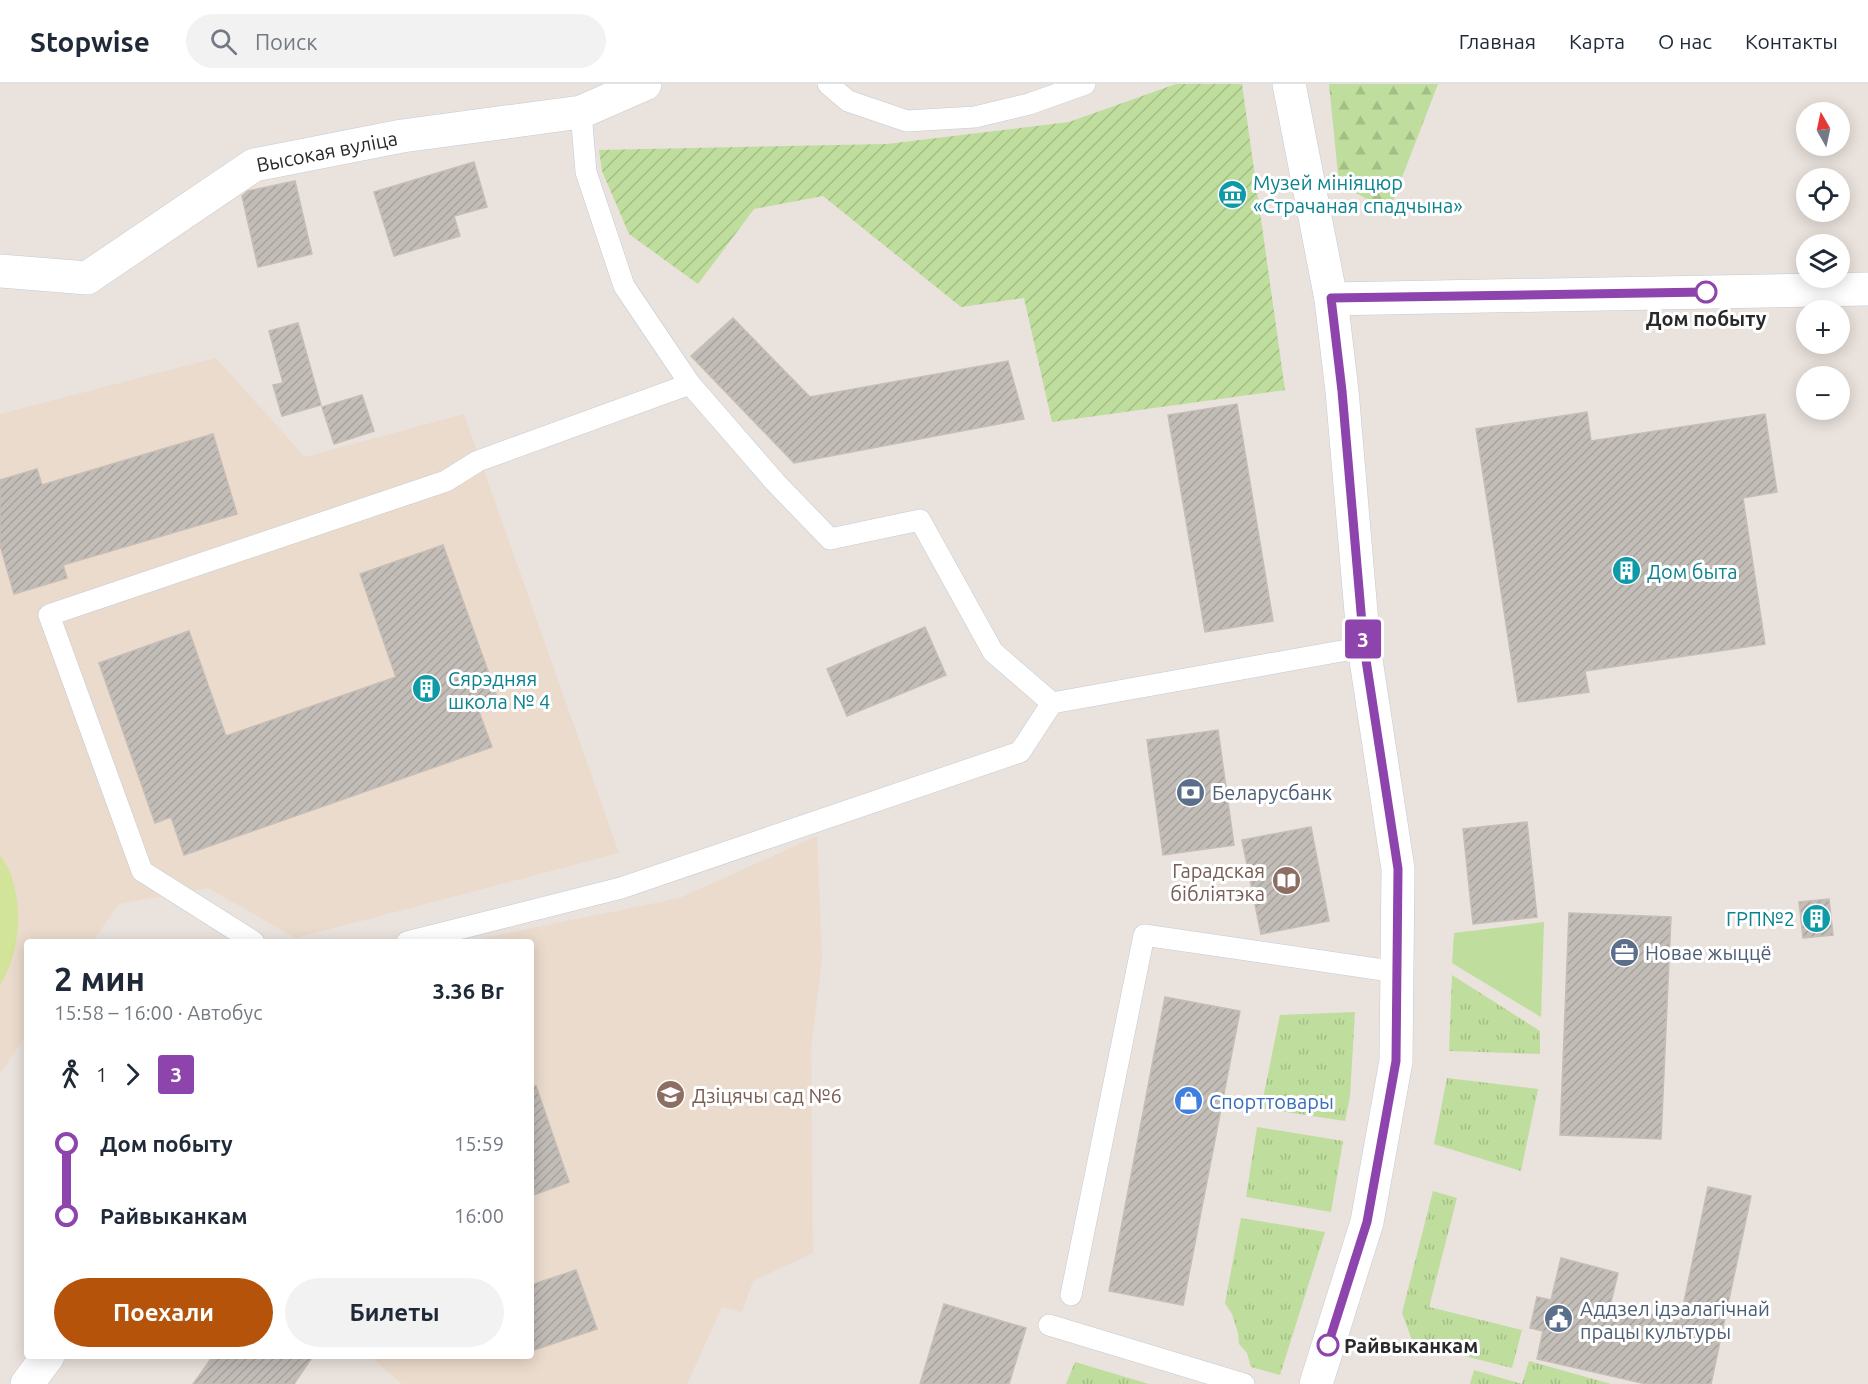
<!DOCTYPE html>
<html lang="ru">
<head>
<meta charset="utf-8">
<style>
	body { margin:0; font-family:Ubuntu,sans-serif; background:#f2f2f3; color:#1f2937; height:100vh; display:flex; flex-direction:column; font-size:22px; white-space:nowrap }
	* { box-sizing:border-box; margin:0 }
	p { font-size:20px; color:#747a83 }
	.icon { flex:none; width:33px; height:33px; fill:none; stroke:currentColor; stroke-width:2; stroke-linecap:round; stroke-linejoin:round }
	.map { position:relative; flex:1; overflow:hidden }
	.sheet { position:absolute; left:24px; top:855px; width:510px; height:420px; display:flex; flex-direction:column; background:#fff; border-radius:6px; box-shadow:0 3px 15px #0003 }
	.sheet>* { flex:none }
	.badge { padding:0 12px; border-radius:4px; font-size:21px; line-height:39px }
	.needle { width:39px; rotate:351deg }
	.buttons { position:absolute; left:1796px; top:18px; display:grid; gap:12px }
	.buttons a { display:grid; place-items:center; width:54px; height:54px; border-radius:50%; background:#fff; box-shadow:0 3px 15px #0003; font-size:30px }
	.map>.badge { position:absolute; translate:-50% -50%; box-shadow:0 0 0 3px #fff }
	.legs { display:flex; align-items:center; gap:9px; height:66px; padding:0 30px; font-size:20px }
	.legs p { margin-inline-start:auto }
	.head { display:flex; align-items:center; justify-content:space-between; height:102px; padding:0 30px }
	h1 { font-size:33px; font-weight:600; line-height:45px }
	.button { display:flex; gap:12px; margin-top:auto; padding:12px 30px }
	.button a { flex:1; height:69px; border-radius:36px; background:#b45309; color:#fff; font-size:24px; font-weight:600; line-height:69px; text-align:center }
	.button a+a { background:#f2f2f3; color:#1f2937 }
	ul { padding:0 30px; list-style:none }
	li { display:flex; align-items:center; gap:21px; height:72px; font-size:22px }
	li i { display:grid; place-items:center; width:9px; height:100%; margin:0 8px; background:currentColor }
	li i::after { content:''; width:15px; height:15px; margin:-8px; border:4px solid; border-radius:50%; background:#fff }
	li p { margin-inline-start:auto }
	li:first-child i { background:linear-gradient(#0000 50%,currentColor 0) }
	li:last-child i { background:linear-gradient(currentColor 50%,#0000 0) }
	header { display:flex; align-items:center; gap:36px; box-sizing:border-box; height:84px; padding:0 30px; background:#fff; border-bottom:2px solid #e0e1e3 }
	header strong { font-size:28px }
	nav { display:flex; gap:33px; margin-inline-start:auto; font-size:21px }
	.search { width:420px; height:54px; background:#f2f2f3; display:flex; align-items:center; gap:15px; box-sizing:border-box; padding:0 21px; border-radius:33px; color:#747a83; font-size:22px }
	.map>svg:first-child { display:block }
	.education { fill:#ebdbcd }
	.grass { fill:url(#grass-tufts) }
	.forest { fill:url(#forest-firs) }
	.park { fill:#bfdd9d }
	.garden { fill:url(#garden-furrows) }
	.pitch { fill:#d2e39a }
	.building { fill:url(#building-hatch); stroke:#c5bdb6; stroke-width:1.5 }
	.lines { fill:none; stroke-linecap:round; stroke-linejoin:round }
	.lane-casing { stroke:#c4cad2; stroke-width:22 }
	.street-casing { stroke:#c4cad2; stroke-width:34 }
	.secondary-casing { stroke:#c4cad2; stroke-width:34 }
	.lane { stroke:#fff; stroke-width:21 }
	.street { stroke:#fff; stroke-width:33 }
	.secondary { stroke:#fff; stroke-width:33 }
	.line-1-casing { stroke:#fff; stroke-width:14 }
	.line-1 { stroke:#8e44ad; stroke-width:9 }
	.stop-1-dot { fill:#fff; stroke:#8e44ad; stroke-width:3 }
	.labels { text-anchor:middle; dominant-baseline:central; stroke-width:6; stroke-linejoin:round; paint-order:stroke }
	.street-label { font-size:20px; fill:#292929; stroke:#fff }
	.culture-label { font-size:20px; fill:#0d838f; stroke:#fff; text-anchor:start }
	.stop-label { font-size:20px; font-weight:bold; fill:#292929; stroke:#fff }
	.service-label { font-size:20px; fill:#4e5e75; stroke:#fff; text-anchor:start }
	.education-label { font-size:20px; fill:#785e54; stroke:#fff; text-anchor:end }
	.shop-label { font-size:20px; fill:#366cbe; stroke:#fff; text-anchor:start }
</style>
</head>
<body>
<header>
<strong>Stopwise</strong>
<div class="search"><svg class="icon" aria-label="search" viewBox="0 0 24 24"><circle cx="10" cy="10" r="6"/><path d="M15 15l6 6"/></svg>Поиск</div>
<nav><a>Главная</a><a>Карта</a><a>О нас</a><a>Контакты</a></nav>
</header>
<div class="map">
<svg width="1868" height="1300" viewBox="0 0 1868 1300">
	<defs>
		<pattern id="grass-tufts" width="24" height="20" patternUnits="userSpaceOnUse" patternTransform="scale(1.5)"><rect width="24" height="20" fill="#bfdd9d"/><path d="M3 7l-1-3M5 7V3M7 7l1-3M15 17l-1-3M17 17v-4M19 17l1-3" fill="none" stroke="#a4be87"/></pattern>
		<pattern id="forest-firs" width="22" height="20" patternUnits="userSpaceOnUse" patternTransform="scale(1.5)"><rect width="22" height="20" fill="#bfdd9d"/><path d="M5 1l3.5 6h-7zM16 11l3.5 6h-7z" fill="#a4be87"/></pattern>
		<pattern id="garden-furrows" width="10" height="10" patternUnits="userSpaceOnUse" patternTransform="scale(1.5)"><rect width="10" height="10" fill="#bfdd9d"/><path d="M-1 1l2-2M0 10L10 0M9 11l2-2" fill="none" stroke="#a4be87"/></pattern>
		<pattern id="building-hatch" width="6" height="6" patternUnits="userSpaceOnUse" patternTransform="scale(1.5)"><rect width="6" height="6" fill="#c3bdb8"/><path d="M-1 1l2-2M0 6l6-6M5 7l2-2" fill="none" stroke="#a8a29e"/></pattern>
	</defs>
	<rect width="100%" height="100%" fill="#eae2dc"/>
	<g class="education">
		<path d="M216 274 305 373 464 330 619 769 296 854 208 804 119 820 92 858H27V950L0 989V330Z"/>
		<path d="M817 752 822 875 811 965 813 1169 753 1197 742 1228 722 1223 687 1300H402L370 1272H531V858H464L680 814Z"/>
	</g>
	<g class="grass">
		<path d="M1452 891 1540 947V970L1449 967Z"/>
		<path d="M1355 928 1350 1012 1345 1037 1261 1024 1280 931Z"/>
		<path d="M1447 994 1538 1005 1521 1087 1434 1060Z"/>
		<path d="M1257 1043 1343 1057 1331 1128 1246 1113Z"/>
		<path d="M1433 1107 1457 1114 1429 1223 1522 1246 1512 1284 1413 1259 1402 1229Z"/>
		<path d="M1241 1134 1325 1148 1280 1291 1251 1283 1247 1269 1239 1260 1238 1249 1232 1230 1225 1219Z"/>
		<path d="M1529 1277 1611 1300H1470L1474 1286 1522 1300Z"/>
		<path d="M1075 1278 1149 1300H1066Z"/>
	</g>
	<path class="forest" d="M1329 0H1438L1389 127 1339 100Z"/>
	<path class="park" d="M1544 838 1541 933 1452 879 1454 849Z"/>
	<path class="garden" d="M1176 0H1242L1285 306 1052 338 1024 214 961 223 823 112 754 125 698 200 629 150 602 87 599 66 887 60 1069 38Z"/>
	<path class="pitch" d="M0 771C4 777 9 784 11 791 23 827 20 869 0 901Z"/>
	<g class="building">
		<path d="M474 78 487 123 454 132 460 152 394 172 374 108Z"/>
		<path d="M295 97 312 170 258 183 242 112 248 107Z"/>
		<path d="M733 234 810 313 1008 277 1024 335 794 379 691 272Z"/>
		<path d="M298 239 321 321 282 332 273 301 283 299 269 247Z"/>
		<path d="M362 311 374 347 334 360 322 323Z"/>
		<path d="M1237 320 1273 537 1205 548 1168 331Z"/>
		<path d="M1587 328 1591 357 1765 330 1777 408 1743 414 1765 560 1585 587 1589 608 1518 618 1476 345Z"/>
		<path d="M213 350 237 430 63 481 67 494 14 510 0 461V396L37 385 42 401Z"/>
		<path d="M443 461 499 618 478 625 492 663 184 771 171 733 155 739 99 579 189 547 226 652 396 593 360 490Z"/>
		<path d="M925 543 946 591 847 632 827 585Z"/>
		<path d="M1218 646 1234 761 1163 771 1147 656Z"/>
		<path d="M1527 738 1537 833 1473 840 1463 745Z"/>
		<path d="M1311 743 1329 837 1261 850 1242 756Z"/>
		<path d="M1829 815 1833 851 1803 854 1799 818Z"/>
		<path d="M1569 829 1671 833 1661 1055 1560 1051Z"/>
		<path d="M1165 913 1240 927 1183 1221 1109 1207Z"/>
		<path d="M531 1002H536L569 1098 531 1112Z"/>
		<path d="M1708 1103 1751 1112 1711 1300H1646L1537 1275 1543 1247 1530 1244 1537 1213 1551 1216 1561 1174 1618 1189 1610 1222 1680 1237Z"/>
		<path d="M576 1186 597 1245 531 1267V1201Z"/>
		<path d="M944 1220 1026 1244 1009 1300H920Z"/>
		<path d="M213 1272H313L294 1300H193Z"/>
	</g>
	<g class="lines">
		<defs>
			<g id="lane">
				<path d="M828 0 848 17 907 37 975 33 1029 20 1085 0"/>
				<path d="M690 300 775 398 830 455 920 436 993 568 1052 619"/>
				<path d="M254 858 142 787 49 531 446 397 478 377 690 300 624 202 586 88 581 28"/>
				<path d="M407 858 621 804 1020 668 1052 619 1364 563"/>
				<path d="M1071 1211 1144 851 1397 888"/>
				<path d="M1049 1241 1244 1300"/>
			</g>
			<g id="street">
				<path id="s1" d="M0 187 87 194 254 81 402 52 581 28 645 0"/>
				<path d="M1331 215 1868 205"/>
				<path d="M27 1300 48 1272"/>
			</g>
			<path id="secondary" d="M1289 0 1331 215 1342 307 1364 563 1398 785 1396 977 1367 1138 1316 1300"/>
		</defs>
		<use href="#lane" class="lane-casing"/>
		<use href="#street" class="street-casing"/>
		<use href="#secondary" class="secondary-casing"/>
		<use href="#lane" class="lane"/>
		<use href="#street" class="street"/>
		<use href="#secondary" class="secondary"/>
	</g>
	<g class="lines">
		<defs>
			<path id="line-1" d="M1328 1261 1367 1138 1396 977 1398 785 1364 563 1342 307 1331 214 1706 208"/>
		</defs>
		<use href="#line-1" class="line-1-casing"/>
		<use href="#line-1" class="line-1"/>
	</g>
	<defs>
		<symbol id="museum-disc" viewBox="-11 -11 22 22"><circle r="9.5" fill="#0f9aa8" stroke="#fff"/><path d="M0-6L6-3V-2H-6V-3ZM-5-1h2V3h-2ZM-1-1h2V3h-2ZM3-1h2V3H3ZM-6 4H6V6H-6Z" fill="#fff"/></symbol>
		<symbol id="building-disc" viewBox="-11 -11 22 22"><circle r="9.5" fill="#0f9aa8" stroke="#fff"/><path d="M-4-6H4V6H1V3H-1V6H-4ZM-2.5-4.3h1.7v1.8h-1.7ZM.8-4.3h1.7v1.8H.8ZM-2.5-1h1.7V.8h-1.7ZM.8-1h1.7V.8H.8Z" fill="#fff"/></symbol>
		<symbol id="bank-disc" viewBox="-11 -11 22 22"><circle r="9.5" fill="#5c6f8a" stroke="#fff"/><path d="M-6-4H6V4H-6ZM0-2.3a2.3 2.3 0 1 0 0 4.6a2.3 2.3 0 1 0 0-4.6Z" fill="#fff"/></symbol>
		<symbol id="library-disc" viewBox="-11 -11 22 22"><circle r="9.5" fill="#8d6e63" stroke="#fff"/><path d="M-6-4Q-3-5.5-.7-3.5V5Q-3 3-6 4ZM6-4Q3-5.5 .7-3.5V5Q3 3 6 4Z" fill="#fff"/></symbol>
		<symbol id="office-disc" viewBox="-11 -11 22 22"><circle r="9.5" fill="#5c6f8a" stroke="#fff"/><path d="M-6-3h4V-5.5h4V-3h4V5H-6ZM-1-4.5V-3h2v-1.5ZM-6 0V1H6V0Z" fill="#fff"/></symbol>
		<symbol id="school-disc" viewBox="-11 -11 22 22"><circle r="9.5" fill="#8d6e63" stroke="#fff"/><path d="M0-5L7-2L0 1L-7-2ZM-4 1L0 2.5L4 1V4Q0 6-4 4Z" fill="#fff"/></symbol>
		<symbol id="shop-disc" viewBox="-11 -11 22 22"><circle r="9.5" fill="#3f7fe0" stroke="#fff"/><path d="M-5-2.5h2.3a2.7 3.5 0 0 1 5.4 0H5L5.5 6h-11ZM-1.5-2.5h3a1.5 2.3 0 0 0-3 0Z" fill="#fff"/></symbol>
		<symbol id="civic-disc" viewBox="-11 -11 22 22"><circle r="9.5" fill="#5c6f8a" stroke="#fff"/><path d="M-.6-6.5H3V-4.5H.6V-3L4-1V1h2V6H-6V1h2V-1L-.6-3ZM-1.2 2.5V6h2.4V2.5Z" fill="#fff"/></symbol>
	</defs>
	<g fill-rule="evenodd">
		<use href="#museum-disc" x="1216" y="94" width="33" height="33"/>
		<use href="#building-disc" x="1610" y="470" width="33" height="33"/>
		<use href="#building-disc" x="410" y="588" width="33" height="33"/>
		<use href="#bank-disc" x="1174" y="692" width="33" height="33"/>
		<use href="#library-disc" x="1270" y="780" width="33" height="33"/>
		<use href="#building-disc" x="1800" y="818" width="33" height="33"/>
		<use href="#office-disc" x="1608" y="852" width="33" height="33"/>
		<use href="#school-disc" x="654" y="994" width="33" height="33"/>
		<use href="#shop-disc" x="1172" y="1000" width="33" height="33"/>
		<use href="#civic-disc" x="1542" y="1218" width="33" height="33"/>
	</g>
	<g class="stop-1-dot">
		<circle cx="1706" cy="208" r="10"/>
		<circle cx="1328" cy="1261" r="10"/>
	</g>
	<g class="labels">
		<g class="street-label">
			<text stroke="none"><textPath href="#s1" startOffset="363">Высокая вуліца</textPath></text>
		</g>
		<g class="culture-label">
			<text x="1253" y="98">Музей мініяцюр<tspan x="1253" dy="23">«Страчаная спадчына»</tspan></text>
			<text x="1647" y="487">Дом быта</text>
			<text x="448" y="594">Сярэдняя<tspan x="448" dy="23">школа № 4</tspan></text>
			<text x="1795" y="834" text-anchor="end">ГРП№2</text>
		</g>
		<g class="stop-label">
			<text x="1706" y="234">Дом побыту</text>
			<text x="1344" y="1261" text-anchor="start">Райвыканкам</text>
		</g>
		<g class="service-label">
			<text x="1212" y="708">Беларусбанк</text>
			<text x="1645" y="868">Новае жыццё</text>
			<text x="1580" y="1224">Аддзел ідэалагічнай<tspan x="1580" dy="23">працы культуры</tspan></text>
		</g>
		<g class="education-label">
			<text x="1265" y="786">Гарадская<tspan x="1265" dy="23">бібліятэка</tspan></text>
			<text x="692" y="1011" text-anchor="start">Дзіцячы сад №6</text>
		</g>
		<g class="shop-label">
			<text x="1209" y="1017">Спорттовары</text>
		</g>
	</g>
</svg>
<div class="buttons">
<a><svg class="needle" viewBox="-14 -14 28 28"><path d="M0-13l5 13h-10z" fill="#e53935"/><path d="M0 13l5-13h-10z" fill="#747a83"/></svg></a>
<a><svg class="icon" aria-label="locate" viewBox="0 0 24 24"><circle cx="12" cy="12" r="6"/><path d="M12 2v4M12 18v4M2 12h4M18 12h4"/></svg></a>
<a><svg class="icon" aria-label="layers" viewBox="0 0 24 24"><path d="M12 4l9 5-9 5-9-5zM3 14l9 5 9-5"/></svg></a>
<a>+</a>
<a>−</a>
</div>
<b class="badge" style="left:1363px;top:555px;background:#8e44ad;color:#fff">3</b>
<section class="sheet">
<div class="head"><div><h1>2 мин</h1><p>15:58 – 16:00 · Автобус</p></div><b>3.36 Br</b></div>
<div class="legs"><svg class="icon" aria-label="walk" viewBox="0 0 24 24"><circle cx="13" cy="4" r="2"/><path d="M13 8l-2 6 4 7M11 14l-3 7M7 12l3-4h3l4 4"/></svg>1<svg class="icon" aria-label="forward" viewBox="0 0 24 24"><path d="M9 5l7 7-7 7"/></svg><b class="badge" style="background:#8e44ad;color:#fff">3</b></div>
<ul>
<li><i style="color:#8e44ad"></i><b>Дом побыту</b><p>15:59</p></li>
<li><i style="color:#8e44ad"></i><b>Райвыканкам</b><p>16:00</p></li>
</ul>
<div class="button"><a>Поехали</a><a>Билеты</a></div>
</section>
</div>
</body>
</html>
